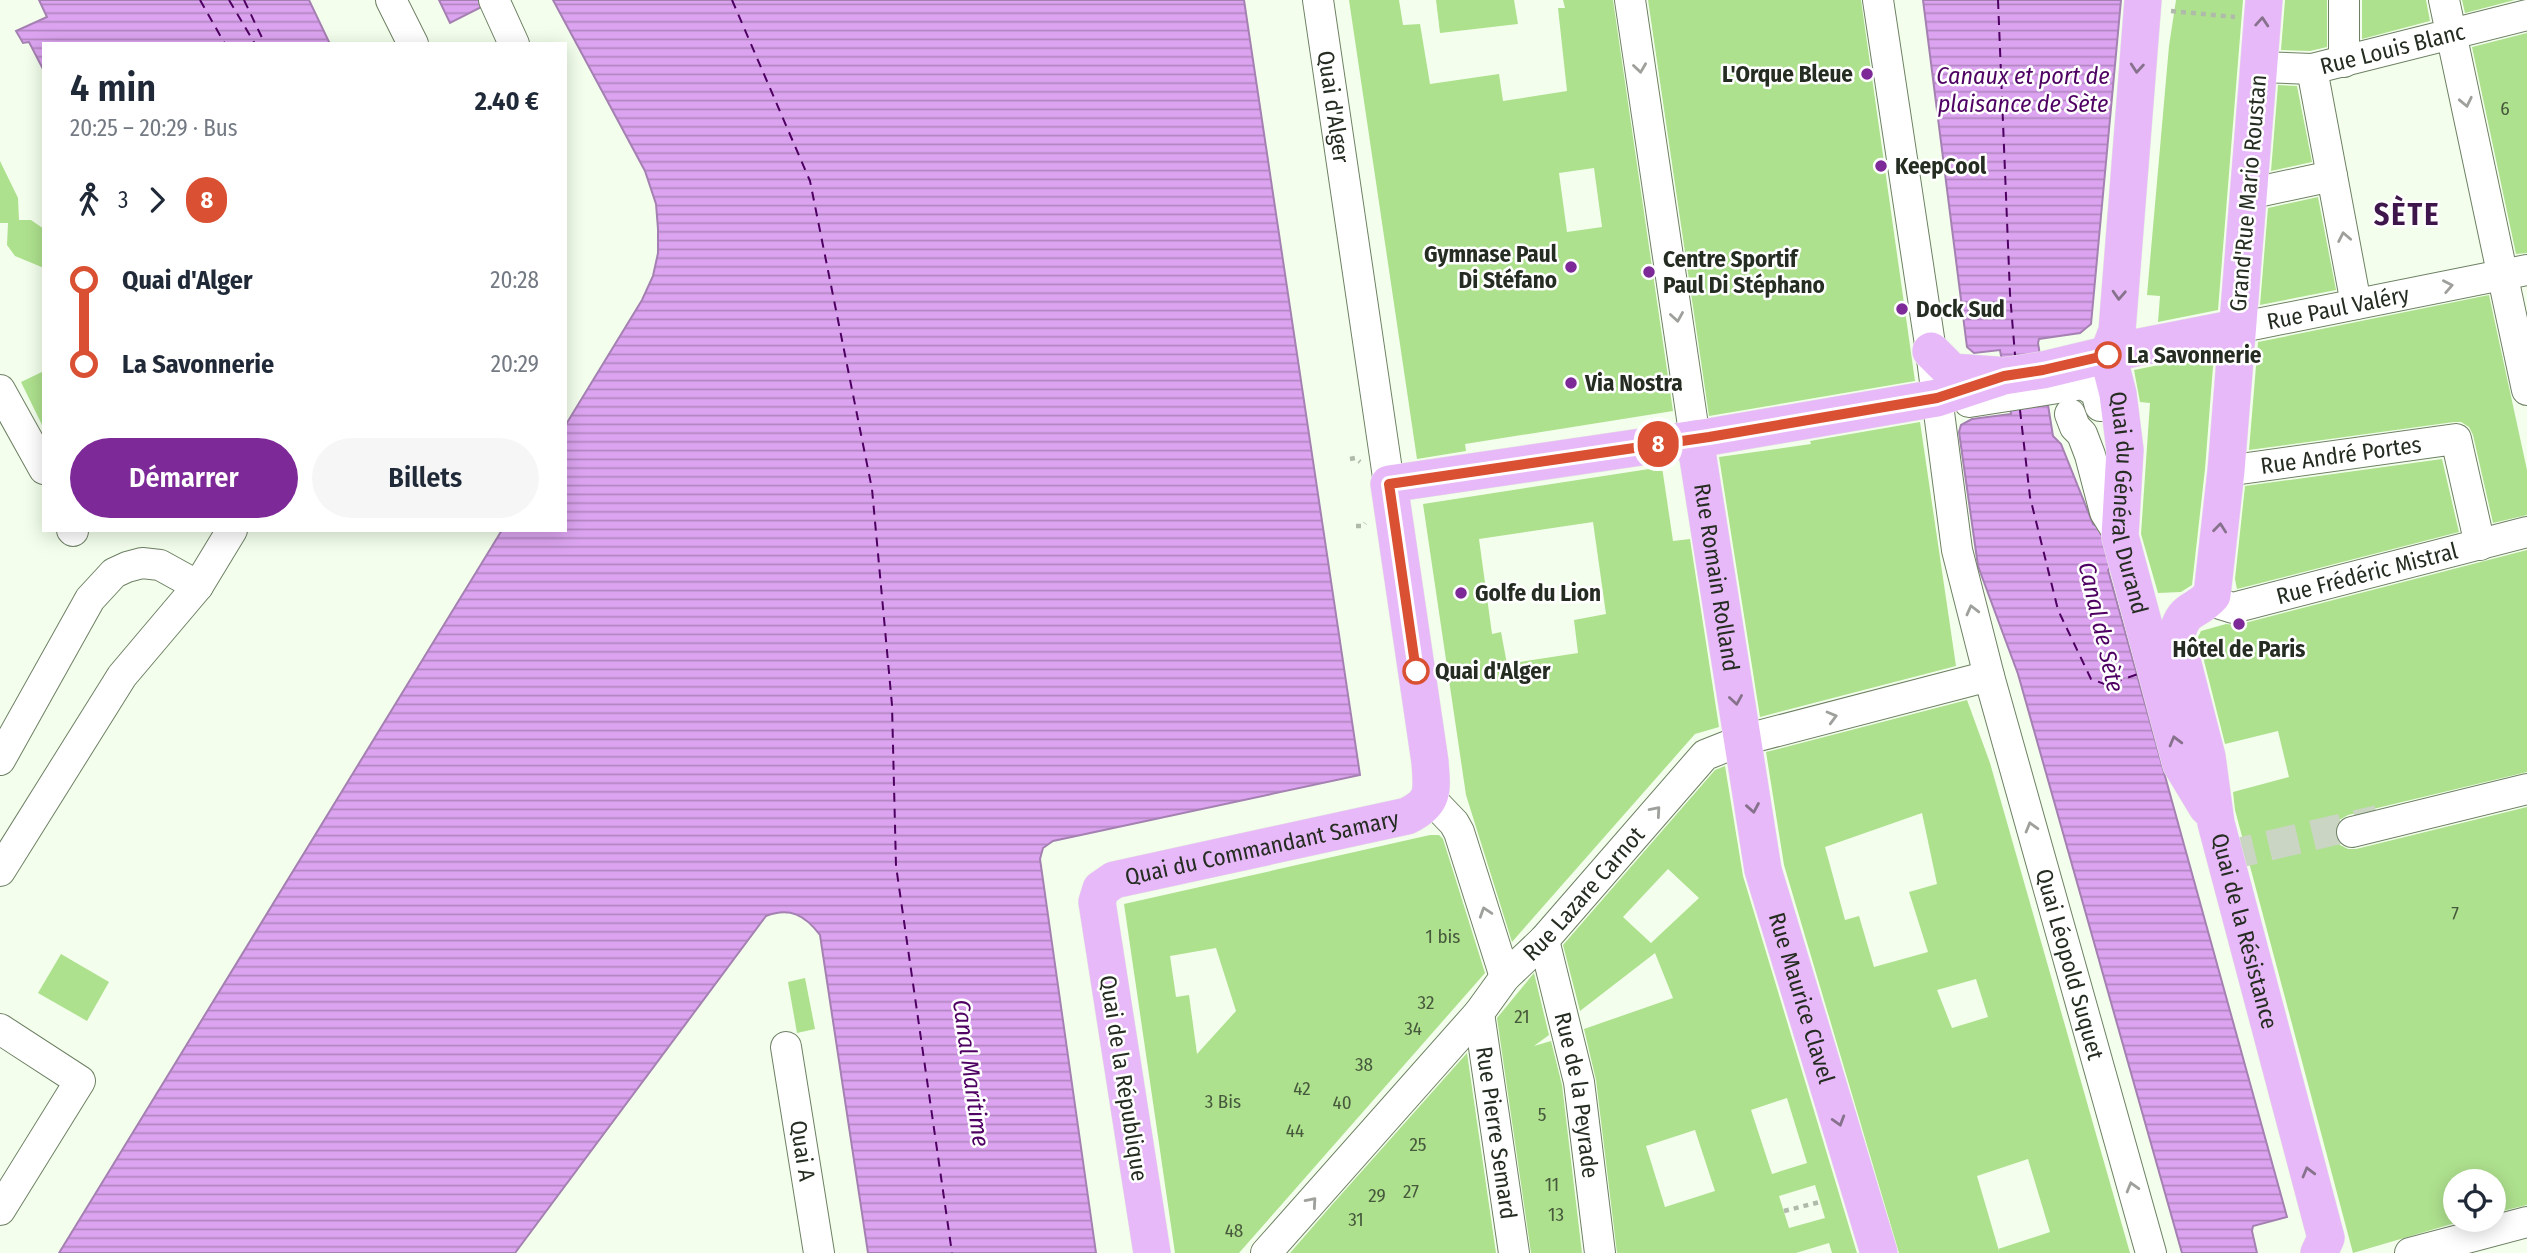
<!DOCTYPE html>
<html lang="fr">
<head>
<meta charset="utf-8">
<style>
	body { margin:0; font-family:"Fira Sans Condensed",sans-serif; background:#f6f6f7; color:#1f2937; height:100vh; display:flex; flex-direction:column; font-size:26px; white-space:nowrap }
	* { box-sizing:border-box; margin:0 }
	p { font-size:23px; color:#747a83 }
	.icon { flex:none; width:38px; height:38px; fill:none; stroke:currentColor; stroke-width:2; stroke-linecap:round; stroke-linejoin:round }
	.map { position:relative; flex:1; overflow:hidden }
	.panel { position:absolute; left:42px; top:42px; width:525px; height:490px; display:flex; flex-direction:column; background:#fff; border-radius:0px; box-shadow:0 4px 18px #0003 }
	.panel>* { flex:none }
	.badge { padding:0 14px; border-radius:23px; font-size:24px; line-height:46px }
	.fabs { position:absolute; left:2443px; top:1169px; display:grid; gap:14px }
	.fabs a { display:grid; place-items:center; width:63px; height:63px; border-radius:50%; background:#fff; box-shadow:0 4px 18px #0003; font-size:35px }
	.map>.badge { position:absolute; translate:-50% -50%; box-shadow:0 0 0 4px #fff }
	.legs { display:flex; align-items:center; gap:10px; height:77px; padding:0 28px; font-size:23px }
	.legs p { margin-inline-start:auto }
	.headline { display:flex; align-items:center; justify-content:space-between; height:119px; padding:0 28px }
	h1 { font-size:38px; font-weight:600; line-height:52px }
	.action { display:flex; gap:14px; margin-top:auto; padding:14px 28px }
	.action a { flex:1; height:80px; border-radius:42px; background:#7e2998; color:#fff; font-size:28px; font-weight:600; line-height:80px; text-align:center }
	.action a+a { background:#f6f6f7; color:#1f2937 }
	ul { padding:0 28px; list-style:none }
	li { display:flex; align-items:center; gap:24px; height:84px; font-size:26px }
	li i { display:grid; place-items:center; width:10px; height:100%; margin:0 9px; background:currentColor }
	li i::after { content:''; width:18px; height:18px; margin:-9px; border:5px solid; border-radius:50%; background:#fff }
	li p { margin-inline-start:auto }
	li:first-child i { background:linear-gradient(#0000 50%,currentColor 0) }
	li:last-child i { background:linear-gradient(currentColor 50%,#0000 0) }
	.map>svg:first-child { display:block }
	.water { fill:url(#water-rules); stroke:#a580b2; stroke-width:2 }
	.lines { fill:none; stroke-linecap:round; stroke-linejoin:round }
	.ferry { stroke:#4e0162; stroke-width:2; stroke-dasharray:9 7; stroke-linecap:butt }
	.building { fill:#aee18e; fill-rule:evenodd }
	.minor-tunnel { stroke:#cad5c3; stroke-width:30; stroke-dasharray:30 15; stroke-linecap:butt }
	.minor-casing { stroke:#6e8064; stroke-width:32 }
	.major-casing { stroke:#e5e6e4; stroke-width:38 }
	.path { stroke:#b0baaa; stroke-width:4.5; stroke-dasharray:5 5; stroke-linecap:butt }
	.minor { stroke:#fff; stroke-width:30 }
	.major { stroke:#e8b9f8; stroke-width:37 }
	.oneway { stroke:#86728c }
	.oneway2 { stroke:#9da09b }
	.line-1-casing { stroke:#fff; stroke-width:16 }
	.line-1 { stroke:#da5032; stroke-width:10 }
	.poi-dot { fill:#7e2998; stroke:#fff; stroke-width:2.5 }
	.stop-1-dot { fill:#fff; stroke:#da5032; stroke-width:3.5 }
	.labels { text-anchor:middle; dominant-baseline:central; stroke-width:5; stroke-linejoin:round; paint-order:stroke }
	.number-label { font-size:19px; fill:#47593c }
	.street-label { font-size:23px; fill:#252c21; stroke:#fff }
	.poi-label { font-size:23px; font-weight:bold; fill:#252c21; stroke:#fff; text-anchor:start }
	.stop-label { font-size:23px; font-weight:bold; fill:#252c21; stroke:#fff; text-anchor:start }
	.water-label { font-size:24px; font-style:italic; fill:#4e0162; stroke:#fff }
	.district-label { font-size:30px; font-weight:bold; letter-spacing:2px; fill:#3e164b; stroke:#fff }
</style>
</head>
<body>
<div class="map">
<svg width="2527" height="1253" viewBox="0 0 2527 1253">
	<defs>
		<pattern id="water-rules" width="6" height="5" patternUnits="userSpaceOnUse" patternTransform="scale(1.75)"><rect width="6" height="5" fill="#dca4f0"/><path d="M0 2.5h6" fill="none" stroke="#b286c2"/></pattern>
	</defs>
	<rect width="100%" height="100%" fill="#f3ffec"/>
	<g class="water">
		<path d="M39 0H309L330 44H44V71L29 42 23 43 16 31 47 17Z"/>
		<path d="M439 0H495L450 23Z"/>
		<path d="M553 0H1244L1360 775 1053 841 1043 848 1040 859 1096 1253H868L820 935C805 915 790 907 766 916L515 1253H59L502 530H565V426L642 300 653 276 658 253V229L656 204 645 171Z"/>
		<path d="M1923 0H2121L2091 324 2080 333 2039 339 2038 343 2053 436 2061 444 2093 524 2100 528 2114 564 2108 570 2287 1217 2253 1226 2252 1231 2257 1253H2182L2018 674 1978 566 1959 432 1961 425 1972 419 2011 414 2000 350 1974 353 1967 347Z"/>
	</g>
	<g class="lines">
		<g class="ferry">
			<path d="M200 0 225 44"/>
			<path d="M229 0 255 44"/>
			<path d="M244 0 265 44"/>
			<path d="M732 0 810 181 872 489 892 705 896 866 952 1253"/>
			<path d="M1998 0 2010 294 2015 355"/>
			<path d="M2020 410 2030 497 2058 610 2091 679 2107 685 2138 674"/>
		</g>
	</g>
	<g class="building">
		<path d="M1349 0H1399L1403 25 1420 24 1430 84 1499 74 1503 101 1567 91 1558 8H1565L1563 0H1613L1673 411 1465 444 1466 451 1417 459ZM1594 168 1602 227 1567 232 1559 173Z"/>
		<path d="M1436 0H1514L1518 24 1440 33Z"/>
		<path d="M1648 0H1861L1915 381 1709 416Z"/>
		<path d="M2176 0H2243L2218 310 2158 322 2160 296 2147 295 2169 46Z"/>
		<path d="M2285 0H2327V47L2310 51 2281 50Z"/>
		<path d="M2362 0H2426L2430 21 2362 39Z"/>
		<path d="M2462 0H2515L2465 13Z"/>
		<path d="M2527 33V253L2516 254 2472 47Z"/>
		<path d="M2278 85 2297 86 2312 162 2271 171Z"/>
		<path d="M0 161 18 198 19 220H31L44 229V268L15 256 7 245 8 223H0Z"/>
		<path d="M2318 197 2336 290 2260 305 2268 208Z"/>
		<path d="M2489 295 2527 470V515L2493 523 2473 435 2469 427 2461 422H2454L2249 450 2258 342Z"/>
		<path d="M2214 354 2205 469 2192 585 2181 592 2158 593 2141 534 2150 403 2140 402 2134 370Z"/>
		<path d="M44 371V429L21 382Z"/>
		<path d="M1920 422 1956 666 1760 717 1719 457 1811 444 1810 441Z"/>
		<path d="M2442 459 2459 532 2237 589 2235 579 2245 486Z"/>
		<path d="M1662 467 1673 541 1690 539 1719 727 1695 734 1512 942 1466 795 1423 504ZM1593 522 1606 614 1574 620 1578 653 1507 664 1501 632 1492 634 1479 539Z"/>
		<path d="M2527 550V772L2348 815 2339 820 2335 826V836L2340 845 2348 849H2356L2527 807V1205L2494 1213V1181H2455V1223L2353 1253 2235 810 2233 792 2289 777 2278 731 2225 744 2198 637 2201 631 2226 624 2237 625Z"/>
		<path d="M1967 700 1990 763 2130 1253H1899L1784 865 1766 752ZM1922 813 1937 884 1909 892 1928 952 1874 967 1859 916 1845 920 1825 847ZM1976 979 1988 1017 1952 1028 1937 990ZM2028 1159 2050 1232 1998 1249 1999 1251 1977 1176Z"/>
		<path d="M1725 766 1743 876 1857 1253H1832L1829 1243 1796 1253H1617L1596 1080 1584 1029 1673 998 1655 953 1580 1011 1563 945 1715 770ZM1668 869 1699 898 1651 943 1623 917ZM1787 1098 1807 1163 1772 1174 1751 1110ZM1695 1130 1715 1191 1665 1207 1646 1146ZM1815 1185 1825 1218 1789 1228 1779 1196Z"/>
		<path d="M1430 835H1439L1443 839 1485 973 1239 1253H1175L1124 904ZM1216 948 1236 1011 1197 1054 1189 995 1176 997 1170 956Z"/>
		<path d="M61 954 109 982 87 1021 38 993Z"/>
		<path d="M1534 973 1549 1035 1534 1046 1551 1041 1562 1085 1582 1253H1531L1497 1018Z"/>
		<path d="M805 978 815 1029 797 1033 788 982Z"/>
		<path d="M1467 1053 1496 1253H1290L1330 1207Z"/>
	</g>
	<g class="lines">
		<path class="minor-tunnel" d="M2225 856 2378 820"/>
		<defs>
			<g id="minor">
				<path d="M391 0 413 44"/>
				<path d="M494 0 514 44"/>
				<path id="s1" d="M1318 0 1389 484"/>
				<path d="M1630 0 1695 439"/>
				<path id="s2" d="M1878 0 1931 351 1957 550 1989 676 2151 1253"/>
				<path d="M2344 0V62"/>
				<path d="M2444 0 2527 390"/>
				<path id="s3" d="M2259 67 2312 69 2527 15"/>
				<path d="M2312 69 2356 304"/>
				<path d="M2248 194 2332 176"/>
				<path id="s4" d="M2237 328 2527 270"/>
				<path d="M0 390 44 469"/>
				<path d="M1969 402 2083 384 2096 392 2100 406"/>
				<path d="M2070 414 2075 427 2082 434 2090 455 2105 512 2120 536"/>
				<path id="s5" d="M2226 471 2456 439 2480 545"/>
				<path d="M72 530 73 531"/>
				<path id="s6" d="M2212 595 2220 604 2233 608 2527 532"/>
				<path d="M0 760 90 599 114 573 127 567 142 563 160 565 198 586"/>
				<path d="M1430 798 1454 823 1459 832 1505 977"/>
				<path d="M2352 832 2527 789"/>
				<path d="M0 871 122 676 198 586 232 530"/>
				<path id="s7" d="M1544 940 1579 1082 1600 1253"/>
				<path id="s8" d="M1479 1013 1514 1253"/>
				<path d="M0 1029 80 1081 0 1210"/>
				<path id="s9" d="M786 1047 819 1253"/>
				<path id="s10" d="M1266 1253 1479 1013 1505 977 1544 940 1705 755 1743 740 1989 676"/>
				<path d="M2410 1253 2527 1222"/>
			</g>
			<g id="major">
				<path id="s11" d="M2143 0 2117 331 2108 355 2118 394 2125 450 2120 536 2181 764 2207 807"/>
				<path id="s12" d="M2264 0 2226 471 2212 595C2194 615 2184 605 2176 637L2207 757 2216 823 2326 1238 2319 1253"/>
				<path d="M1931 351 1952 372 1996 375"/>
				<path id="s13" d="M1695 439 1763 870 1879 1253"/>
				<path id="s14" d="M1152 1253 1097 902 1101 889 1114 880 1407 816C1435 802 1432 791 1430 762L1389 484 1709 437 1937 398 2004 376 2043 370 2135 348 2237 328"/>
			</g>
		</defs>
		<use href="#minor" class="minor-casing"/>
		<use href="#major" class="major-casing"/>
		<g class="path">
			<path d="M2171 11 2235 17"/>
			<path d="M1350 459 1355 458 1360 462"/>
			<path d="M1356 526H1363L1365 523"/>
			<path d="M1784 1211 1820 1202"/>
		</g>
		<use href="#minor" class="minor"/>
		<use href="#major" class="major"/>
	</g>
	<defs><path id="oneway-chevron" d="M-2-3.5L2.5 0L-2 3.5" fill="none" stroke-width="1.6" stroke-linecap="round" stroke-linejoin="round" transform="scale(1.75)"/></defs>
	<g class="oneway">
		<use href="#oneway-chevron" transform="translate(2262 22) rotate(-86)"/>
		<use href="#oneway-chevron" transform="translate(2137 68) rotate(95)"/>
		<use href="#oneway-chevron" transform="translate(2119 295) rotate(93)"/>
		<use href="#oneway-chevron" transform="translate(2220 528) rotate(-84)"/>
		<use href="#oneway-chevron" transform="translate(1736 700) rotate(81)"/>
		<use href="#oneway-chevron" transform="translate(2175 741) rotate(-105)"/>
		<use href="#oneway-chevron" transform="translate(1753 808) rotate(80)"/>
		<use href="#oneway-chevron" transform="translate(1839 1121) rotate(73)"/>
		<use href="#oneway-chevron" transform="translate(2308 1172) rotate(-105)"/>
	</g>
	<g class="oneway2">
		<use href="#oneway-chevron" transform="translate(1640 68) rotate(82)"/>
		<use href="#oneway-chevron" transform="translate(2466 102) rotate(78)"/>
		<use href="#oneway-chevron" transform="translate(2344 237) rotate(-101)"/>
		<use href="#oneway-chevron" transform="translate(2448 286) rotate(-11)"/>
		<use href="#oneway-chevron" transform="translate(1677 317) rotate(81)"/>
		<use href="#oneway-chevron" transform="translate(1972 610) rotate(-104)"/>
		<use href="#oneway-chevron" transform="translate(1832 717) rotate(-15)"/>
		<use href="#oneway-chevron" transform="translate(1656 811) rotate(-49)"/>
		<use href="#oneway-chevron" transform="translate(2031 827) rotate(-106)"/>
		<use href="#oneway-chevron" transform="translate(1485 912) rotate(-108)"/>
		<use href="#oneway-chevron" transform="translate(2132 1187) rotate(-106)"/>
		<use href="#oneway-chevron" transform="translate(1312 1202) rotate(-49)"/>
	</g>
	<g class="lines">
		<defs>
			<path id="line-1" d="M1416 671 1389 484 1709 437 1937 398 2004 376 2043 370 2108 355"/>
		</defs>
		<use href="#line-1" class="line-1-casing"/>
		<use href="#line-1" class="line-1"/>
	</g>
	<g class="poi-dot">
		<circle cx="1867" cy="74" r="7"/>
		<circle cx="1881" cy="166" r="7"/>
		<circle cx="1571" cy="267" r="7"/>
		<circle cx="1649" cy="272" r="7"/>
		<circle cx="1902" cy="309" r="7"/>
		<circle cx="1571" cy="383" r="7"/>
		<circle cx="1461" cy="593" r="7"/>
		<circle cx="2239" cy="624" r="7"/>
	</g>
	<g class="stop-1-dot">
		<circle cx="2108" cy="355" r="12"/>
		<circle cx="1416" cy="671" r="12"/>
	</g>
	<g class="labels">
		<g class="number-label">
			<text x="2505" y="108">6</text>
			<text x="2455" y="913">7</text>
			<text x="1443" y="936">1 bis</text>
			<text x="1426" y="1002">32</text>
			<text x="1522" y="1016">21</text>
			<text x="1413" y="1028">34</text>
			<text x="1364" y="1064">38</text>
			<text x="1302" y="1088">42</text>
			<text x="1223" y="1101">3 Bis</text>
			<text x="1342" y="1102">40</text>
			<text x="1542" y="1114">5</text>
			<text x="1295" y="1130">44</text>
			<text x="1418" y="1144">25</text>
			<text x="1552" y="1184">11</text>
			<text x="1411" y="1191">27</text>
			<text x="1377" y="1195">29</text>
			<text x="1556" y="1214">13</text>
			<text x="1356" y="1219">31</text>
			<text x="1234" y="1230">48</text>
		</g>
		<g class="street-label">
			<text stroke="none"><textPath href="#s3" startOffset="136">Rue Louis Blanc</textPath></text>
			<text stroke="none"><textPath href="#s1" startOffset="108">Quai d'Alger</textPath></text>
			<text transform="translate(2248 193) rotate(-85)">Grand'Rue Mario Roustan</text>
			<text stroke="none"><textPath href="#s4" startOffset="103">Rue Paul Valéry</textPath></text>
			<text stroke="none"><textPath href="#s5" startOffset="116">Rue André Portes</textPath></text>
			<text stroke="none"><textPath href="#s11" startOffset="508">Quai du Général Durand</textPath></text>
			<text stroke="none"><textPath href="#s6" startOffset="164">Rue Frédéric Mistral</textPath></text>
			<text stroke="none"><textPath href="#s13" startOffset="140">Rue Romain Rolland</textPath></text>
			<text stroke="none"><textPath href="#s14" startOffset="536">Quai du Commandant Samary</textPath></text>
			<text stroke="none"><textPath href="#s10" startOffset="480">Rue Lazare Carnot</textPath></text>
			<text stroke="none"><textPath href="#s12" startOffset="957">Quai de la Résistance</textPath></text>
			<text stroke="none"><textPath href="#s2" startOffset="985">Quai Léopold Suquet</textPath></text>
			<text stroke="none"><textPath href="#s13" startOffset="570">Rue Maurice Clavel</textPath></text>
			<text transform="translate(1124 1078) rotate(81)">Quai de la République</text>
			<text stroke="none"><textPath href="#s7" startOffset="159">Rue de la Peyrade</textPath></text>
			<text stroke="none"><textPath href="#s8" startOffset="121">Rue Pierre Semard</textPath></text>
			<text stroke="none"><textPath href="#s9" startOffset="105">Quai A</textPath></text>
		</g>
		<g class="poi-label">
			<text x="1853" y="74" text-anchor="end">L'Orque Bleue</text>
			<text x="1895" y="166">KeepCool</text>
			<text x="1557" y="254" text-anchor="end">Gymnase Paul<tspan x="1557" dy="26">Di Stéfano</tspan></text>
			<text x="1663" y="259">Centre Sportif<tspan x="1663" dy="26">Paul Di Stéphano</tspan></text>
			<text x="1916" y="309">Dock Sud</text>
			<text x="1585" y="383">Via Nostra</text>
			<text x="1475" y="593">Golfe du Lion</text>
			<text x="2239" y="649" text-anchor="middle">Hôtel de Paris</text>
		</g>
		<g class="stop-label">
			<text x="2127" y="355">La Savonnerie</text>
			<text x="1435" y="671">Quai d'Alger</text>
		</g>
		<g class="water-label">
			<text x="2023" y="76">Canaux et port de<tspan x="2023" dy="28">plaisance de Sète</tspan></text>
			<text transform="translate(2101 627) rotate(77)">Canal de Sète</text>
			<text transform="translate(971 1073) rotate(82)">Canal Maritime</text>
		</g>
		<g class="district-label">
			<text x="2407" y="215">SÈTE</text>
		</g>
	</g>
</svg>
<div class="fabs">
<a><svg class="icon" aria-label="locate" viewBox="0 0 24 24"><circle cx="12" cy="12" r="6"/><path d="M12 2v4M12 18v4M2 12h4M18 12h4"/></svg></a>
</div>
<b class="badge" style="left:1658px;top:444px;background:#da5032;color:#fff">8</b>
<section class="panel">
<div class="headline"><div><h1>4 min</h1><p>20:25 – 20:29 · Bus</p></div><b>2.40 €</b></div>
<div class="legs"><svg class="icon" aria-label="walk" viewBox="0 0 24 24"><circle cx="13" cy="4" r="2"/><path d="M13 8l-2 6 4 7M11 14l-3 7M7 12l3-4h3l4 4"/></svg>3<svg class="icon" aria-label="forward" viewBox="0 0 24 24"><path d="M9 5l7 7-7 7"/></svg><b class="badge" style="background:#da5032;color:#fff">8</b></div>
<ul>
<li><i style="color:#da5032"></i><b>Quai d'Alger</b><p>20:28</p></li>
<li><i style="color:#da5032"></i><b>La Savonnerie</b><p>20:29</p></li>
</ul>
<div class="action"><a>Démarrer</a><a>Billets</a></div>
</section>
</div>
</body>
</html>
